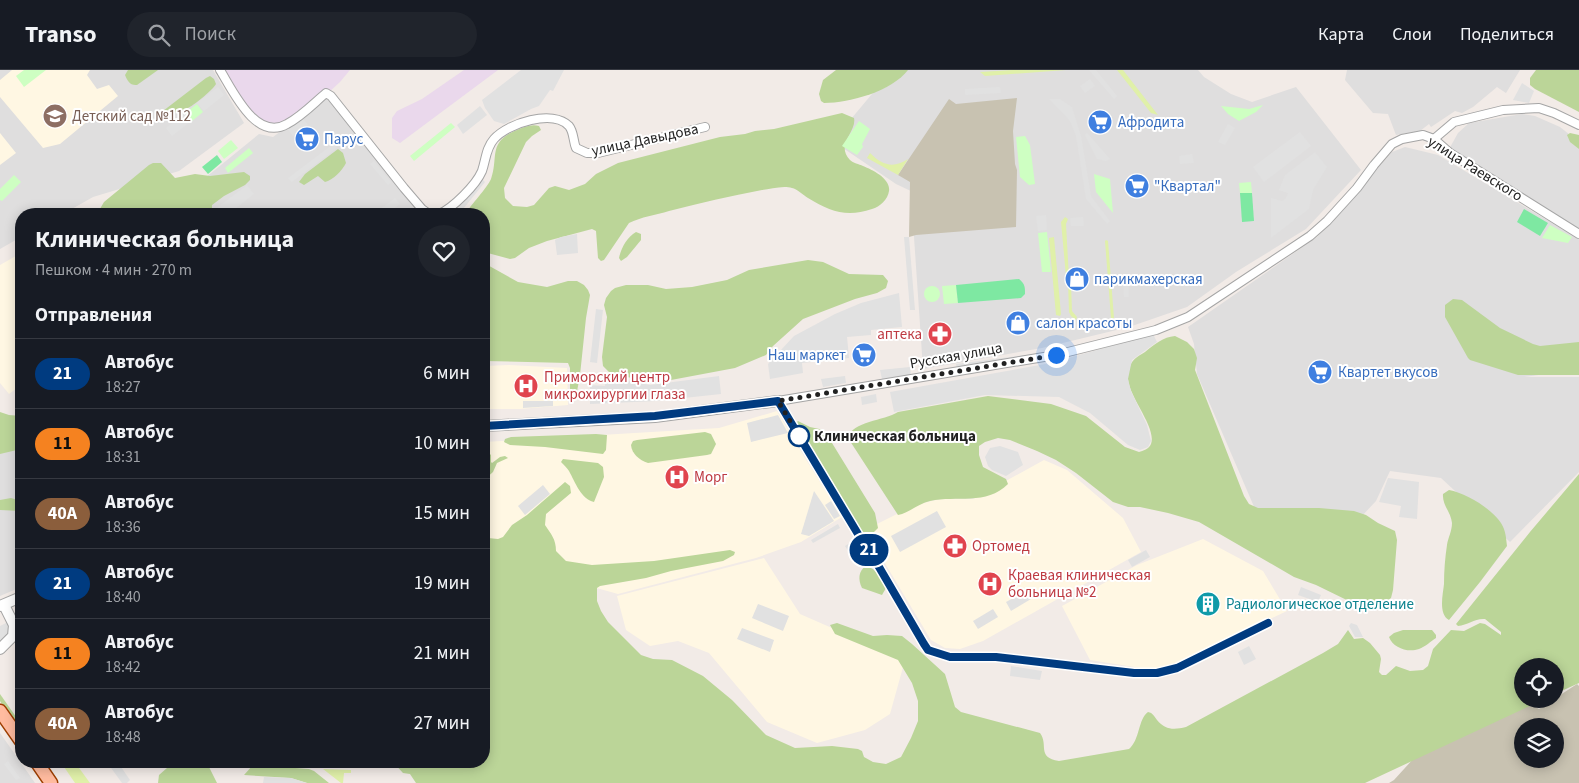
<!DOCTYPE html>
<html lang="ru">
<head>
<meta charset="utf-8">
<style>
	body { margin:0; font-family:"Source Sans 3",sans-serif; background:#20242c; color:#f1f3f6; height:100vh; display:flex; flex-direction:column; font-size:19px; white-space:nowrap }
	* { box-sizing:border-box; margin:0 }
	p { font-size:16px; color:#9ea1a6 }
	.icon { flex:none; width:28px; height:28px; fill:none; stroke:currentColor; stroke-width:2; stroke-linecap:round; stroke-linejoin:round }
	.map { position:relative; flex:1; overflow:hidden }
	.side { position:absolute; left:15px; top:138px; width:475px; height:560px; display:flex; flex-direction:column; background:#171b24; border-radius:20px; box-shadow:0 2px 12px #0003 }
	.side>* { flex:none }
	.badge { padding:0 10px; border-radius:16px; font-size:18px; line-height:32px }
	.fabs { position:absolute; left:1514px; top:588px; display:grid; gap:10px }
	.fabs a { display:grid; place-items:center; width:50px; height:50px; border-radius:50%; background:#171b24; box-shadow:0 2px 12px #0003; font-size:25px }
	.you { position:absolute; width:25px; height:25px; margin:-12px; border:4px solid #fff; border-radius:50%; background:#1a73e8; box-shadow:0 0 0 8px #1a73e833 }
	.map>.badge { position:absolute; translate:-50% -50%; box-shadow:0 0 0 2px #fff }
	h2 { padding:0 20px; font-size:19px; line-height:45px }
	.round { display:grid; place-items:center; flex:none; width:52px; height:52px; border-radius:26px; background:#20242c }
	.head { display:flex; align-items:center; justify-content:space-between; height:85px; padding:0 20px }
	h1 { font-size:24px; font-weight:700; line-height:38px }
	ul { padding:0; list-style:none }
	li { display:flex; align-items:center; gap:15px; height:70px; padding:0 20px; border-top:1px solid #363941 }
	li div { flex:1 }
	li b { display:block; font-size:19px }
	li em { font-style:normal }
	li .badge { min-width:55px; font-weight:700; text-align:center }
	header { display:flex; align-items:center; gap:30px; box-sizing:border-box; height:70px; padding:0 25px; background:#171b24; border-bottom:1px solid #363941 }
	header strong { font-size:24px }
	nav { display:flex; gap:28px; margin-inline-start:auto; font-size:18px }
	.search { width:350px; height:45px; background:#20242c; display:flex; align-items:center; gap:12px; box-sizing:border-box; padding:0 18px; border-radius:28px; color:#9ea1a6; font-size:19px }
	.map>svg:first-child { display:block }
	.residential { fill:#dfdede }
	.industrial { fill:#ead8ec }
	.education { fill:#fff7e3 }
	.construction { fill:#c8c2b1; fill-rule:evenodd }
	.grass { fill:#e0f0a9 }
	.forest { fill:#bbd598 }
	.park { fill:#ceffc2 }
	.pitch { fill:#7ee8a2 }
	.parking { fill:#e1e1e1 }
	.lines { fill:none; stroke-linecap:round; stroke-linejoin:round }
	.minor-casing { stroke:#a5a5a5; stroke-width:10 }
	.tertiary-casing { stroke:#a5a5a5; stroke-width:12 }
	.primary-casing { stroke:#9e3e00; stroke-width:15 }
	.minor { stroke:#fff; stroke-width:8 }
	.tertiary { stroke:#fff; stroke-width:10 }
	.primary { stroke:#ffbb9f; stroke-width:12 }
	.line-casing { stroke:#fff; stroke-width:11 }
	.line { stroke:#003b80; stroke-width:8 }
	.walk { stroke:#212121; stroke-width:5; stroke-dasharray:0 9 }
	.stop-dot { fill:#fff; stroke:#003b80; stroke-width:2.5 }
	.labels { text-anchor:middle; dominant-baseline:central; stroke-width:4; stroke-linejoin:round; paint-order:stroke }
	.education-label { font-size:15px; fill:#785e54; stroke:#fff; text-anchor:start }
	.shop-label { font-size:15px; fill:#366cbe; stroke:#fff; text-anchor:start }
	.street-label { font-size:15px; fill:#212121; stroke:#fff }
	.health-label { font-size:15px; fill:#be3a42; stroke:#fff; text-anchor:start }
	.stop-label { font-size:15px; font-weight:bold; fill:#212121; stroke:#fff; text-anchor:start }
	.culture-label { font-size:15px; fill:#0d838f; stroke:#fff; text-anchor:start }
</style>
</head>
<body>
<header>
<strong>Transo</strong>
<div class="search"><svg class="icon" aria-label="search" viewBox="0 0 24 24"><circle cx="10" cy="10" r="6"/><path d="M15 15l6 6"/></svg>Поиск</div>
<nav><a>Карта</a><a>Слои</a><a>Поделиться</a></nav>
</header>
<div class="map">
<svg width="1579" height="713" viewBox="0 0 1579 713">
	<rect width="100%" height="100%" fill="#f2ebe7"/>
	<g class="residential">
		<path d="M0 0H213L244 53 179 101 93 127 63 144H21V167L0 179Z"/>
		<path d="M892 0H1198L1204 7 1231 24 1252 32 1296 17 1361 100 1306 159 1236 202 1187 237 1129 257 1042 278 923 299 914 167 913 122 896 114 840 76 851 49Z"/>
		<path d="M1347 0H1520L1506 23 1497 17 1473 37 1462 43 1455 41 1431 57 1429 54 1420 61 1396 65 1388 44 1373 43 1345 10Z"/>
		<path d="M327 27 422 144H210L189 121 259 64 273 67Z"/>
		<path d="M1522 44 1535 46 1560 57 1579 72V160L1448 81 1458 63 1469 53Z"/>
		<path d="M1405 77 1438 85 1579 169V305L1546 304 1524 307H1579V402L1510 472 1441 408 1390 401 1376 431 1361 447 1307 438 1255 439 1197 304 1194 274 1188 257 1317 167 1392 82Z"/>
		<path d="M21 370V517L0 526V375Z"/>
		<path d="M0 663 19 690 35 713H0Z"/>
	</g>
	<g class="industrial">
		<path d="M222 0H350L340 12 327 24 288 52 267 56 249 42Z"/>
		<path d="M464 0H498L400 73 392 68V48L397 41 422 29Z"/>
	</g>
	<g class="education">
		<path d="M12 0H90L87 5 97 19 109 15 118 26 60 74 43 78 0 27V10Z"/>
		<path d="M0 63 16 83 0 95Z"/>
		<path d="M21 172V315L9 324 0 313V195L21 183 17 174Z"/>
		<path d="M509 295 567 298 568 335 520 339H484V296Z"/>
		<path d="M777 341 805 388 842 447 801 472 756 488 618 524 521 497 484 500V372L719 358Z"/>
		<path d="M1044 390 1067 400 1123 448 1141 482 983 571 960 579 945 578 931 570 865 460 915 435 940 429H973Z"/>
		<path d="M1203 469 1263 501 1287 541 1177 593 1158 599 1141 598 1090 590 1062 536 1137 495Z"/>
		<path d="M764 488 800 544 905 590 890 644 865 660 817 673 767 652 709 583 678 571 650 576 626 560 617 526Z"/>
	</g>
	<g class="construction">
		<path d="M1017 28 1013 61 1015 94 1017 100 1016 157 916 165 909 167 910 112 898 105 949 29 956 34Z"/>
		<path d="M1486 609 1539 639 1577 614 1579 616V713H1389L1394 710ZM1522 656H1555V689H1522Z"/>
	</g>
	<g class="grass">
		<path d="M1013 0H1066L985 6 980 2Z"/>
		<path d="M1117 0H1123L1158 45 1151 43Z"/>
		<path d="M870 83C882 95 893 99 908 89L898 105 867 88Z"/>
		<path d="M1065 147 1068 149 1066 154 1069 208 1066 206 1061 152Z"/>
		<path d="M1054 167 1061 244 1060 246 1056 245 1049 168Z"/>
		<path d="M1106 170 1108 171 1114 248 1113 249 1111 248 1105 171Z"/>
		<path d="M1068 212 1071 214 1072 241 1077 247 1076 250 1071 246 1069 242Z"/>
		<path d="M60 691H74L90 713H75Z"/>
		<path d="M323 699 351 700V703H344L343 713H341Z"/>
	</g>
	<g class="forest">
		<path d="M128 0H158L137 15C130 16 127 10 125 5Z"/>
		<path d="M836 0H908C892 21 850 33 824 33L821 31 819 24 823 10Z"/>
		<path d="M1536 0H1579V42L1535 19 1530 15V8Z"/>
		<path d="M210 6 214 9 216 14C213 20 191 38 184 40 178 41 173 42 168 44L163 43V41L206 8Z"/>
		<path d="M842 43 854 48C857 62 835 74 850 90 853 93 859 94 863 96 873 100 891 109 889 121 888 129 880 137 872 139 846 148 830 141 808 128 803 125 797 119 792 118 783 115 771 119 762 120 730 126 700 133 669 141 656 145 641 147 629 153L604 190 601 191 598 188 596 161 592 159 547 171 529 178 515 188 510 189 484 182V144H465C471 135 487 118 491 109 499 87 487 72 517 60 524 57 531 54 539 56L541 60 532 66 526 72 504 118 505 128 513 136 527 137 534 135 549 118 555 116 569 120 585 114 596 104 618 93 720 67 745 64 755 61 774 59Z"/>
		<path d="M1570 63 1579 65V79L1570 72 1567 65Z"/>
		<path d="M338 79 343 83 346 93C342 101 333 110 325 112L318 106 304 115 299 112 305 104Z"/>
		<path d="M153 93H161L175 108 195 104 210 106 244 102 250 106V110L245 115 224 126 212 135V144H97L104 132 149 95Z"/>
		<path d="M636 162 641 164V170L627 187 621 191 619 188C621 178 627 167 636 162Z"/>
		<path d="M808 190 823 192 849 204 883 205 888 211 886 218 877 223 855 229 803 249 773 276 766 285 735 298 671 310 654 311 612 305 603 296 602 287 607 247 604 235 606 228 611 221 615 218 626 215H648L666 219 692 217 727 210 749 200Z"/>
		<path d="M484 193 518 212 547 217 568 211H577L584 215 588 220 590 225 586 248 580 305 576 327 572 333 570 332V298L568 293 484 291Z"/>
		<path d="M1453 229 1462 230 1500 258 1533 274 1540 276 1579 272V305H1518L1470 290 1468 288 1445 247V235Z"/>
		<path d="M1175 266 1187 272 1194 279 1197 288 1195 300 1244 426 1249 434 1258 438H1319L1354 441 1366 445 1378 453 1395 461 1397 470 1393 520 1391 528 1384 533 1378 535 1359 536 1316 515 1294 507 1199 452 1168 443 1140 437H1128L1113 432 1076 403 1056 390 1037 381 1010 370 998 368 985 372 979 376V385L983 397 1006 409 1008 414C986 436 957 425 930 431 919 433 909 443 898 445L848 368C852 351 884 351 898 342L988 326 1051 334 1086 346 1125 377 1139 382C1143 381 1149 379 1151 374 1157 358 1129 327 1128 309 1127 305 1129 298 1131 294 1133 289 1140 285 1145 282 1155 274 1163 267 1175 266Z"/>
		<path d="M0 342 9 345 21 346V379L0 384Z"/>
		<path d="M798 351 810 357 824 360 875 443 878 458 874 462 867 465 863 463 797 352Z"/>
		<path d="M705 362 711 364 716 374 711 384 707 385 648 393C639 390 632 384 631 375L633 371 637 370Z"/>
		<path d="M596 364 607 365 606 380 603 384 545 377 510 375 504 372 505 369 511 367Z"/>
		<path d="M488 382 491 385V392L492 393 500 387 505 386 508 388 497 393 493 402 484 410V385Z"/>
		<path d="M563 389 598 393 603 397 604 407 594 432C581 429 575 412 569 401 567 398 564 395 561 392Z"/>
		<path d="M1579 404V613L1555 624V596H1522V629H1545L1365 713H416L410 704 403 703 392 691H484V466L488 468 498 469 503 467 512 455 527 445 565 412 570 416 571 423 546 444 545 455C551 464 556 469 556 481L566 491 592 495 654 491 730 480 735 482 734 485 723 491 671 501 646 508 600 516 597 518V531L601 541 608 552 641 585 653 589 672 590 703 606 732 630 766 665 795 678 832 676 858 679 862 681 864 687 873 692 886 694 901 687 911 668 918 651V631L912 613 898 590 835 564 830 555 837 553 873 566 887 565 902 566 912 574 945 604 955 637 961 642 1040 663C1049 675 1036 687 1059 691L1129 679C1140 670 1138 649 1148 642 1153 643 1154 646 1157 650 1165 660 1174 660 1186 657L1323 583 1338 574 1348 560 1354 569 1363 568 1370 573 1380 585 1381 589 1379 602 1382 605H1386L1396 596 1410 601 1423 600 1428 596 1433 579 1451 560 1464 561 1480 553 1485 554 1501 565V562L1485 549C1475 548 1468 555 1458 556L1456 554 1530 462Z"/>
		<path d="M1449 420C1466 423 1492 439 1501 453 1506 461 1506 468 1507 476L1480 512 1449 550C1438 544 1443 524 1444 514 1444 501 1445 488 1447 475 1448 468 1452 461 1452 453 1451 442 1442 435 1443 424Z"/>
		<path d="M11 428 21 431V441L0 440V430Z"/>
		<path d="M866 496C876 498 882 509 886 518L882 525 862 518C858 510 858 501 866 496Z"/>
		<path d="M1403 560H1432L1436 565V568C1431 571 1425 577 1419 579 1408 583 1393 578 1389 567L1394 563Z"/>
		<path d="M0 624 21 654V661L0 631Z"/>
		<path d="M167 691H206L217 713H158L159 705 167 698Z"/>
		<path d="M253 695 309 699 314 701 329 713H307L291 708 244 705Z"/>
	</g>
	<g class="park">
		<path d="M24 0H46L24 17 16 6Z"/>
		<path d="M197 34 203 42 192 51 185 43Z"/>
		<path d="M1263 35 1256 42 1239 51 1228 44 1221 36 1249 39Z"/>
		<path d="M859 51 870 59 862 74 863 77 857 85 842 76Z"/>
		<path d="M451 53 455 57 414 91 410 86Z"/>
		<path d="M1025 66 1030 75 1035 114 1029 115 1020 107 1016 67Z"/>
		<path d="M231 70 238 78 224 89 218 81Z"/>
		<path d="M249 78 253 83 228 103 225 98Z"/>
		<path d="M1094 104 1110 109 1113 143 1096 122Z"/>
		<path d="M14 105 21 112 2 131 0 130V119Z"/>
		<path d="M1251 112 1252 123H1240L1239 113Z"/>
		<path d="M1550 155 1572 167 1568 173 1542 168Z"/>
		<path d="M1047 162 1051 202H1042L1038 163Z"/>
		<path d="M956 215 958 233 944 234 942 216Z"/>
		<circle cx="932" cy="224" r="8"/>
	</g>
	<g class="pitch">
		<path d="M217 85 222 92 208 104 202 97Z"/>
		<path d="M1240 123H1252L1254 151 1242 152Z"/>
		<path d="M1524 139 1548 153 1540 166 1517 152Z"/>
		<path d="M1019 209C1025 214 1025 217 1025 224L1021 228 958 233 956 215Z"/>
	</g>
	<g class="parking">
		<path d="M521 0H564L553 21 550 20 539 36 531 39 504 54 494 51 485 38 482 30Z"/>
		<path d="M1089 0H1096L1117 26 1114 29Z"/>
		<path d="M1090 9 1095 16 1085 23 1080 16Z"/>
		<path d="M1522 13 1534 21 1529 33 1513 30Z"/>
		<path d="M218 17 224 25 204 41 197 33Z"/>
		<path d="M1000 17 1001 23 965 25V19Z"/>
		<path d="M1049 29H1060L1072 37 1081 66 1091 126 1110 151 1107 154 1086 129 1076 66 1070 51Z"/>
		<path d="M480 36 487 45 463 64 457 55Z"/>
		<path d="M185 43 191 51 172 66 166 58Z"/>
		<path d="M302 47 308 55 293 66 287 58Z"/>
		<path d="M1228 54 1235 58 1225 75 1218 72Z"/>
		<path d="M1300 62 1311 76 1264 112 1253 97Z"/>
		<path d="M1087 63 1110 89 1106 91 1097 89 1085 65Z"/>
		<path d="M333 74 337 78 292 112 288 108Z"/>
		<path d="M1315 82 1327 97 1313 120 1309 139 1271 168V128L1282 131 1286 128 1288 123 1279 120 1285 105Z"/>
		<path d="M1192 84 1194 93 1180 94 1179 86Z"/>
		<path d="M374 91 391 112 388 115 370 94Z"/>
		<path d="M482 109 485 112 459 144 452 140 469 124Z"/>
		<path d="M247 115 254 124 229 144H224L218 137Z"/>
		<path d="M395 128 400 134 387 144H374Z"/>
		<path d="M1046 145 1047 160 1038 161 1036 146Z"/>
		<path d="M1083 147 1084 156H1071L1070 148Z"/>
		<path d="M577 164 578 183 557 185 555 170 561 167Z"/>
		<path d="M909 167 915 240H910L904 167Z"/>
		<path d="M1128 207 1129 227H1124L1123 208Z"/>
		<path d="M899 223 902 257 871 260V265L847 267 849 288 802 293 803 303 770 309 768 294 794 266 835 244 861 233Z"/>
		<path d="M596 239 603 240 597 293 590 292Z"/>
		<path d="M1153 264 1157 272 1132 290 1128 309 1131 321 1147 355 1151 371 1148 377 1140 380 1128 375 1090 343 1059 327 985 325 894 342 890 322 1051 293Z"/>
		<path d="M1048 282 1049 285 957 299 956 294Z"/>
		<path d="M910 297 911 305 882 309 880 300Z"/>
		<path d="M606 306 650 315 719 306 721 324 656 331 590 334V315L605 316Z"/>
		<path d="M845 306 846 313 823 317 821 309Z"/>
		<path d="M876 324 877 332 862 335 861 327Z"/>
		<path d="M523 331H553V336L523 338Z"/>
		<path d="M778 345 788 363 751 372 747 353Z"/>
		<path d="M1000 376 1018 382 1023 395 1006 406 992 400 988 396 985 387 990 378Z"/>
		<path d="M1388 408 1419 412 1417 449 1399 447 1401 436 1379 432Z"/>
		<path d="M543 415 550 424 525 445 518 436Z"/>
		<path d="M814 421 834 451 809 466 801 464Z"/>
		<path d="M831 431 840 446 834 449 825 435Z"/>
		<path d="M937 441 946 457 900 482 891 466Z"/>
		<path d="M838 454 840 458 813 473 811 470Z"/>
		<path d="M853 471 862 488 855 492 845 476Z"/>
		<path d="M1146 480 1150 487 1132 497 1128 490Z"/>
		<path d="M1301 517 1321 525 1318 532 1298 525Z"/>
		<path d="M1026 521 1031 529 1011 541 1006 532Z"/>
		<path d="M758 534 789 546 783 561 752 548Z"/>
		<path d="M993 539 998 547 978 559 973 551Z"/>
		<path d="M16 548 21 557V566L20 564 0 574V556Z"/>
		<path d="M1351 553 1357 555 1363 567H1355L1349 556Z"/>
		<path d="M742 558 774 570 770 582 737 569Z"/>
		<path d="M1249 576 1256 589 1244 595 1238 582Z"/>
		<path d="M1011 596 1042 601 1040 610 1010 606Z"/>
		<path d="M8 691 20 708 16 710 4 694Z"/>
		<path d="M106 691H117L130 710 127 713H122Z"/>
		<path d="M264 707 291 708 307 713H263Z"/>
	</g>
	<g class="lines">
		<defs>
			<g id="minor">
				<path d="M220 0C233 21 256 72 287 54 302 46 314 33 326 23L331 26 404 118 422 139 429 144"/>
				<path d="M1434 69 1454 52 1503 40 1539 38 1554 43 1579 55"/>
				<path d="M439 144C453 138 476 115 482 101 486 89 486 78 494 69 508 53 553 39 569 56 574 62 573 71 576 78L587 83H598L705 57"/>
				<path d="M814 390 778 331 1056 285 1156 260 1188 247 1310 166 1327 151 1357 118 1374 95 1392 74 1402 69 1423 65 1434 69 1450 83 1579 164"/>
			</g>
			<g id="tertiary">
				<path d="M484 356 655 347 778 331"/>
				<path d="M0 536 21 527"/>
				<path d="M0 579 13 566 14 555 4 535"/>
			</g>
			<g id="primary">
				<path d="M0 641 21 671"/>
				<path d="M36 691 51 713"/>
			</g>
		</defs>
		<use href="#minor" class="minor-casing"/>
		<use href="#tertiary" class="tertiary-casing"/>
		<use href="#primary" class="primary-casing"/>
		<use href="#minor" class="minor"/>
		<use href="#tertiary" class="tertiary"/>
		<use href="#primary" class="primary"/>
	</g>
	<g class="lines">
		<defs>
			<path id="line" d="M484 356 655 346 778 331 864 474 872 485 924 574 928 580 950 587H996L1134 603H1157L1177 598 1268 553"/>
		</defs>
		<use href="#line" class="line-casing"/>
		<use href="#line" class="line"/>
		<path class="walk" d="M799 366 778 331 1056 285"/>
	</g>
	<defs>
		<symbol id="school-disc" viewBox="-11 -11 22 22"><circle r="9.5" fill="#8d6e63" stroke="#fff"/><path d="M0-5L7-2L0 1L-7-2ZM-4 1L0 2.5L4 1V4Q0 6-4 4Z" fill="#fff"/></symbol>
		<symbol id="supermarket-disc" viewBox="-11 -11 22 22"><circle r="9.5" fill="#3f7fe0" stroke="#fff"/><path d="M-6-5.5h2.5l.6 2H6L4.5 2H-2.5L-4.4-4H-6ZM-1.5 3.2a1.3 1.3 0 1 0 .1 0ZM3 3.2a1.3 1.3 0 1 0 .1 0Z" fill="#fff"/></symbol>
		<symbol id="shop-disc" viewBox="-11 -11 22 22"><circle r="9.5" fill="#3f7fe0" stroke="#fff"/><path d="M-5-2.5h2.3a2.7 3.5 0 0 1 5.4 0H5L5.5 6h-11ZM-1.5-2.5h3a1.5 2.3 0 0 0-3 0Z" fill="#fff"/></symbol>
		<symbol id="pharmacy-disc" viewBox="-11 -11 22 22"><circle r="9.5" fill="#e0444e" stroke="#fff"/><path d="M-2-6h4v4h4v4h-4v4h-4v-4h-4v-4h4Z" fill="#fff"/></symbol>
		<symbol id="hospital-disc" viewBox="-11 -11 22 22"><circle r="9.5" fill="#e0444e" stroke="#fff"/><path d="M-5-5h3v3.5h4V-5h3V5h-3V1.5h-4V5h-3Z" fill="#fff"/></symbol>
		<symbol id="building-disc" viewBox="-11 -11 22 22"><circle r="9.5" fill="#0f9aa8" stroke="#fff"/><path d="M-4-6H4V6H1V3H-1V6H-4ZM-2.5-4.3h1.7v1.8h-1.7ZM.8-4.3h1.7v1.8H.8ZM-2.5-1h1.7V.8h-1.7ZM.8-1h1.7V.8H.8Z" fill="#fff"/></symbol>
	</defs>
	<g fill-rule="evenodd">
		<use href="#school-disc" x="41" y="32" width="28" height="28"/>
		<use href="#supermarket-disc" x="1086" y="38" width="28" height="28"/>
		<use href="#supermarket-disc" x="293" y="55" width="28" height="28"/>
		<use href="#supermarket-disc" x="1123" y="102" width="28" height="28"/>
		<use href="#shop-disc" x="1063" y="195" width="28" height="28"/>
		<use href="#shop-disc" x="1004" y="239" width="28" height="28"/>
		<use href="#pharmacy-disc" x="926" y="250" width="28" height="28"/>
		<use href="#supermarket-disc" x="850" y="271" width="28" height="28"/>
		<use href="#supermarket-disc" x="1306" y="288" width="28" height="28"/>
		<use href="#hospital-disc" x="512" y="302" width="28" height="28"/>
		<use href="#hospital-disc" x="663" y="393" width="28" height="28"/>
		<use href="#pharmacy-disc" x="941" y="462" width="28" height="28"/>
		<use href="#hospital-disc" x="976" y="500" width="28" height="28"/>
		<use href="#building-disc" x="1194" y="520" width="28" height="28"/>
	</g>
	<circle class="stop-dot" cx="799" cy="366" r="10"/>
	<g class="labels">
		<g class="education-label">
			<text x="72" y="46">Детский сад №112</text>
		</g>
		<g class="shop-label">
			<text x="1118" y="52">Афродита</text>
			<text x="324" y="69">Парус</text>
			<text x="1154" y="116">"Квартал"</text>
			<text x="1094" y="209">парикмахерская</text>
			<text x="1036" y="253">салон красоты</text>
			<text x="846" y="285" text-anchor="end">Наш маркет</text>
			<text x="1338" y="302">Квартет вкусов</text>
		</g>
		<g class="street-label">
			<text transform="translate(645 70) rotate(-12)">улица Давыдова</text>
			<text transform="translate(1475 99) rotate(32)">улица Раевского</text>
			<text transform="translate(956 286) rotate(-10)">Русская улица</text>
		</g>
		<g class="health-label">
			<text x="922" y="264" text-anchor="end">аптека</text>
			<text x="544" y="307">Приморский центр<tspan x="544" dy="17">микрохирургии глаза</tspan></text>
			<text x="694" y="407">Морг</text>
			<text x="972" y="476">Ортомед</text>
			<text x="1008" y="505">Краевая клиническая<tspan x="1008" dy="17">больница №2</tspan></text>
		</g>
		<g class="stop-label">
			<text x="814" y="366">Клиническая больница</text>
		</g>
		<g class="culture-label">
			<text x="1226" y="534">Радиологическое отделение</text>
		</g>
	</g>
</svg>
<div class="fabs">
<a><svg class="icon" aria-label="locate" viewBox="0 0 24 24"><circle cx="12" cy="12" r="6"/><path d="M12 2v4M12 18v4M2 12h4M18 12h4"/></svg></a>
<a><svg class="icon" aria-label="layers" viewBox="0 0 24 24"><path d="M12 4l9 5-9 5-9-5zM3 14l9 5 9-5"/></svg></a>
</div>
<div class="you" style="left:1056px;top:285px"></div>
<b class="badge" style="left:869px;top:480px;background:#003b80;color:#fff">21</b>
<section class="side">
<div class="head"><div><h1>Клиническая больница</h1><p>Пешком · 4 мин · 270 m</p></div><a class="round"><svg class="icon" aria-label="heart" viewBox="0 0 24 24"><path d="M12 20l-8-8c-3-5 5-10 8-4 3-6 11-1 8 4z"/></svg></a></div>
<h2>Отправления</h2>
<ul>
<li><span class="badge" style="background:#003b80;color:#fff">21</span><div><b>Автобус</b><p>18:27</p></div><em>6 мин</em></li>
<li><span class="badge" style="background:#f58220;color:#111">11</span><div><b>Автобус</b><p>18:31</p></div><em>10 мин</em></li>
<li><span class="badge" style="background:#8b5e3c;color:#fff">40А</span><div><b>Автобус</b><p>18:36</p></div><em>15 мин</em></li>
<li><span class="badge" style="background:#003b80;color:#fff">21</span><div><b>Автобус</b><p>18:40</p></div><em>19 мин</em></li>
<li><span class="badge" style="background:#f58220;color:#111">11</span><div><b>Автобус</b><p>18:42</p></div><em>21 мин</em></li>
<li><span class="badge" style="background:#8b5e3c;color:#fff">40А</span><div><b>Автобус</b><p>18:48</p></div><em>27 мин</em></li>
</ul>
</section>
</div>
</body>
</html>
